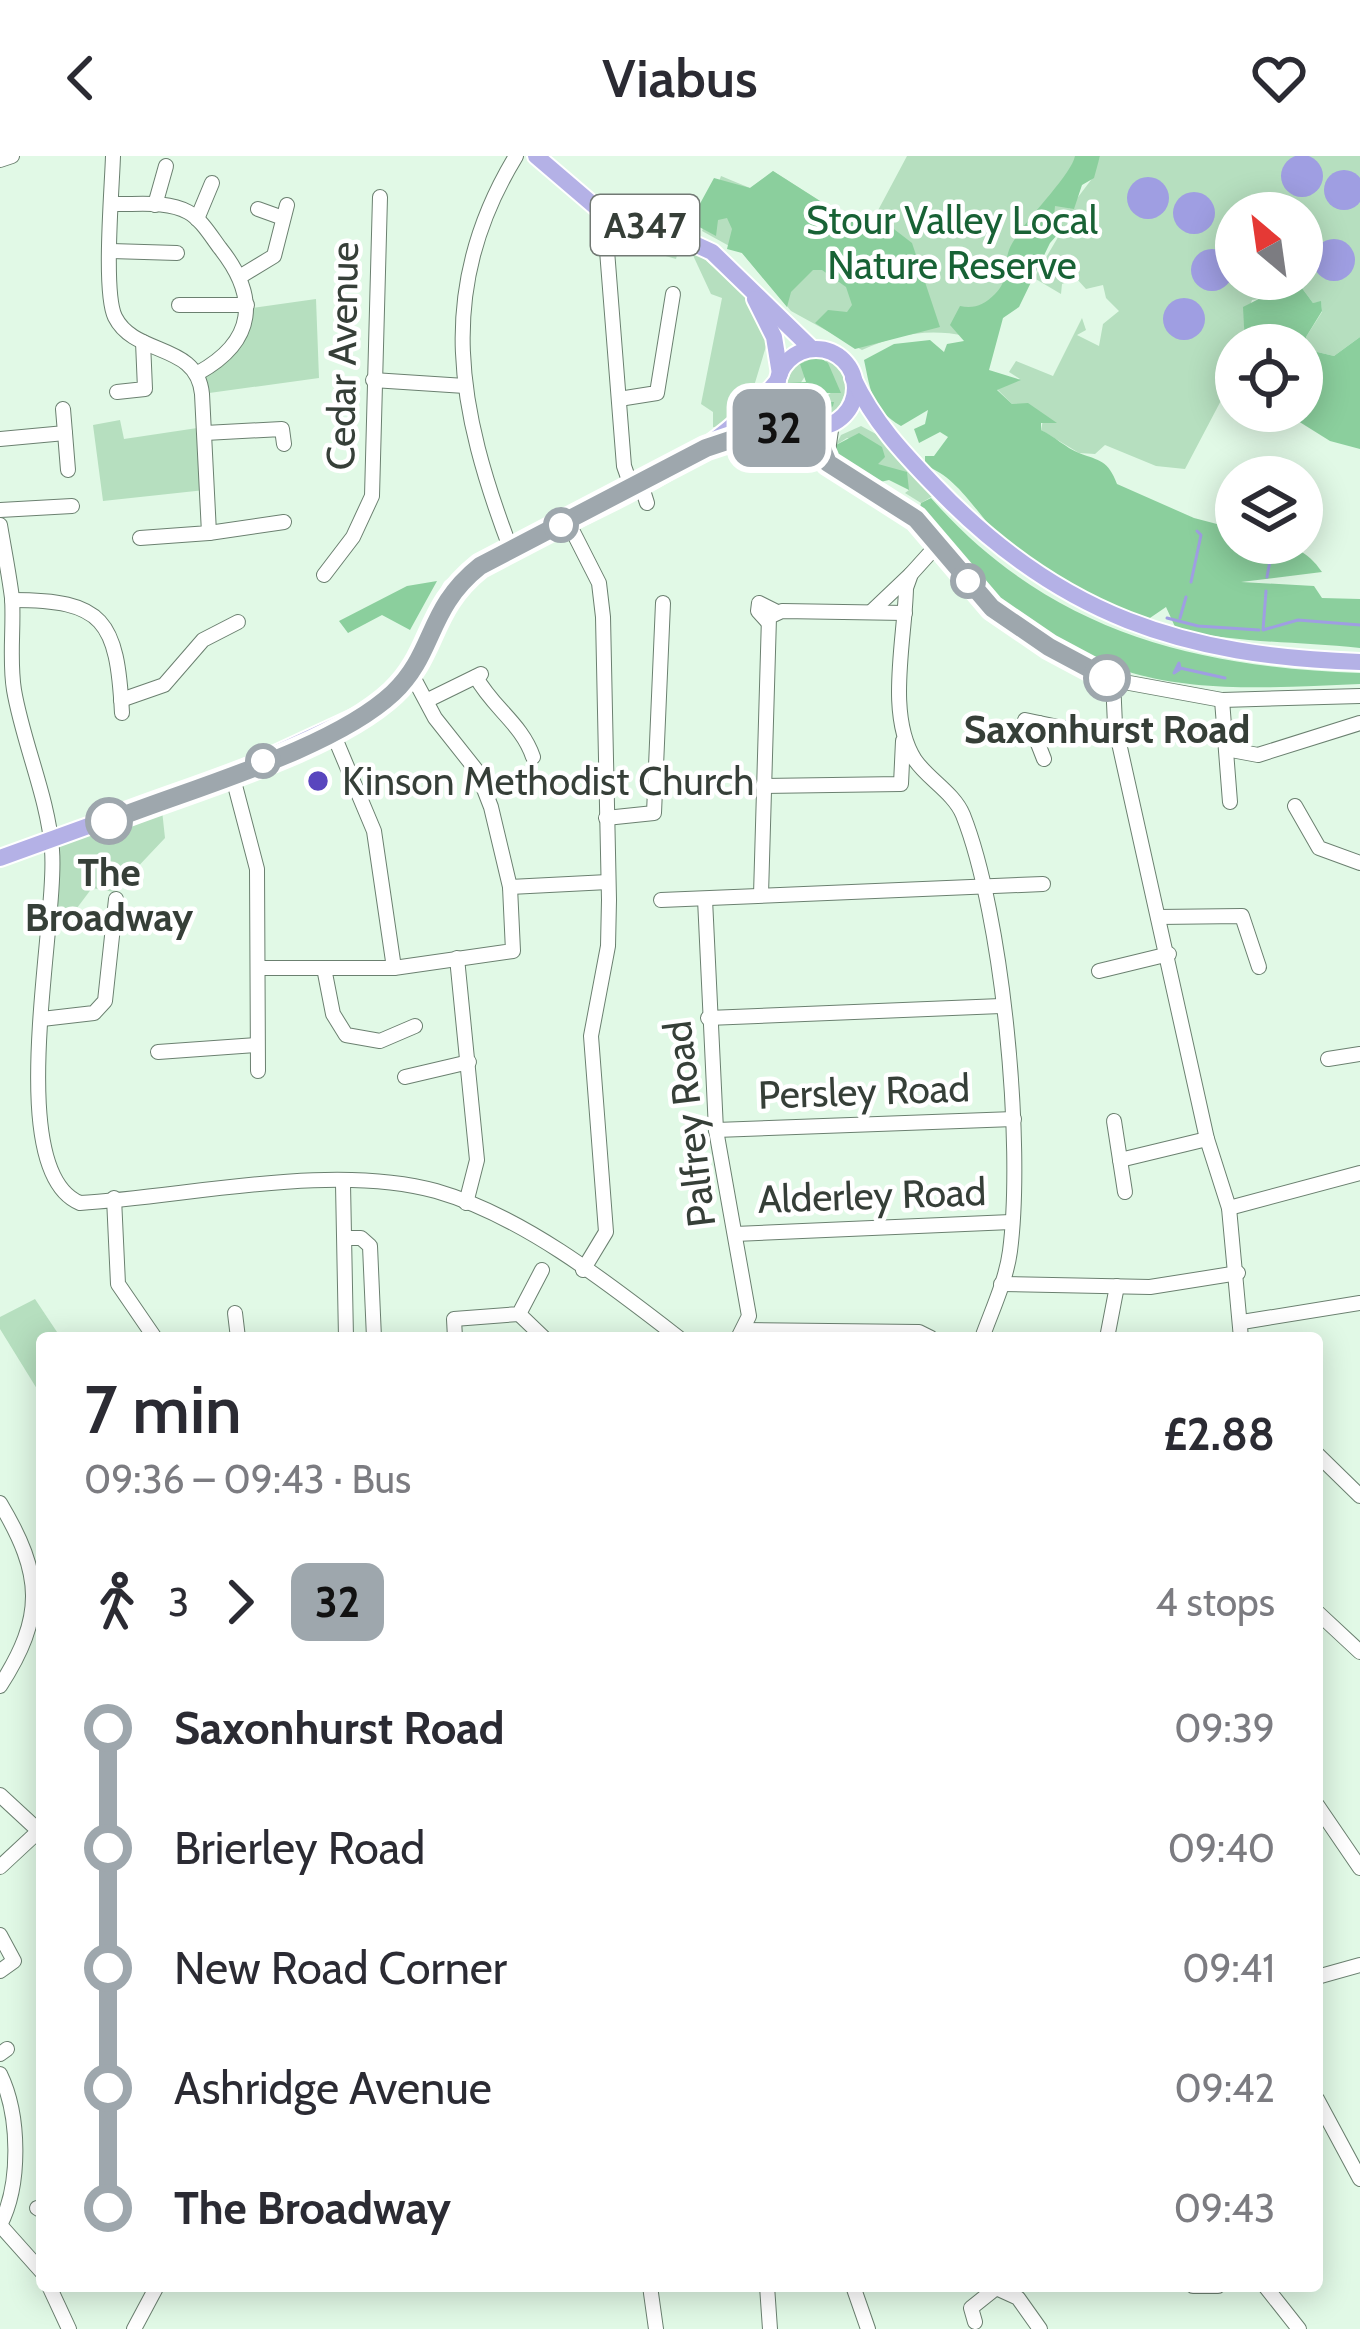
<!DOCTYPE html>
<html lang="en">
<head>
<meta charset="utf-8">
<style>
	body { margin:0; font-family:Cabin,sans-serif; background:#f7f7f7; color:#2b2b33; height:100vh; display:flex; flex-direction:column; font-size:45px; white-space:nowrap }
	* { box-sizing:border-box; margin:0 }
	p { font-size:39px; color:#7c7c81 }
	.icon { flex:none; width:66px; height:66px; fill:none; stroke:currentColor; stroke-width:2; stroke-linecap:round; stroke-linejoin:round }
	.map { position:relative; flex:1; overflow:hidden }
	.panel { position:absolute; left:36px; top:1176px; width:1287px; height:960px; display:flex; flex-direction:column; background:#fff; border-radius:12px; box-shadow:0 6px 30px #0003 }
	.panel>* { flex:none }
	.badge { padding:0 24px; border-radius:18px; font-size:42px; line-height:78px }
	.needle { width:78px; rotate:331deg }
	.tools { position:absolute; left:1215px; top:36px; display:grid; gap:24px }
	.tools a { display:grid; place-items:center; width:108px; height:108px; border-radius:50%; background:#fff; box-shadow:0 6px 30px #0003; font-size:60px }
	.map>.badge { position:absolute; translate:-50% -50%; box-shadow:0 0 0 6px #fff }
	.legs { display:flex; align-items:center; gap:18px; height:132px; padding:0 48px; font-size:39px }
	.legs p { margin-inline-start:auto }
	.headline { display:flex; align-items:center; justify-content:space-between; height:204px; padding:0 48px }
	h1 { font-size:66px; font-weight:600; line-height:90px }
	ul { padding:0 48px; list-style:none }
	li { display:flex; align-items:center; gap:42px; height:120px; font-size:45px }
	li i { display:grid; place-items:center; width:18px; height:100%; margin:0 15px; background:currentColor }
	li i::after { content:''; width:30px; height:30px; margin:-15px; border:9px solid; border-radius:50%; background:#fff }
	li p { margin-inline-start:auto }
	li:first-child i { background:linear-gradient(#0000 50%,currentColor 0) }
	li:last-child i { background:linear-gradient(currentColor 50%,#0000 0) }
	header { display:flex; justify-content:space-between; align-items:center; height:156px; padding:0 48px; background:#fff; font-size:54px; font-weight:600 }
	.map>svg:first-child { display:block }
	.green { fill:#b6dfbf; fill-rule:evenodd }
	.forest { fill:#8bcf9d }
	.water { fill:#9f9ee2 }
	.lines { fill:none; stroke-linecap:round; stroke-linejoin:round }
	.stream { stroke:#9f9ee2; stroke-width:3 }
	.minor-casing { stroke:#6b8070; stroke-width:16 }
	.major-casing { stroke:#fff; stroke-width:20 }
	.minor { stroke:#fff; stroke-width:14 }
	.major { stroke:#b4b1e6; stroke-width:16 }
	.line-1-casing { stroke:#fff; stroke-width:27 }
	.line-1 { stroke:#9ea7ad; stroke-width:18 }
	.stop-1-dot { fill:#fff; stroke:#9ea7ad; stroke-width:6 }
	.poi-dot { fill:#5946be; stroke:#fff; stroke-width:4.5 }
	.labels { text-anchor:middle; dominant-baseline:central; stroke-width:9; stroke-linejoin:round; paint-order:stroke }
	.shield { fill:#fff; stroke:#727974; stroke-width:3 }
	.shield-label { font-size:36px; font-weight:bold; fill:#363f38 }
	.park-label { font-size:39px; fill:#186235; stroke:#fff }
	.street-label { font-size:39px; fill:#363f38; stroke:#fff }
	.stop-label { font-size:39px; font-weight:bold; fill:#363f38; stroke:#fff }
	.poi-label { font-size:39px; fill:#363f38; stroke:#fff; text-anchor:start }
</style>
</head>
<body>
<header><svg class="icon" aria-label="back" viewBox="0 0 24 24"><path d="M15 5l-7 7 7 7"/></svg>Viabus<svg class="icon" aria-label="heart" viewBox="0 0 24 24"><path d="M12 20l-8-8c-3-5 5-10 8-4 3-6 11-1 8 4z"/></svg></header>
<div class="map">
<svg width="1360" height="2173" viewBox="0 0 1360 2173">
	<rect width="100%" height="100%" fill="#e1f9e6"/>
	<g class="green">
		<path d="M907 0H1095L1069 53 1091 24 1100 0H1360V181L1334 200 1309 194 1306 181 1322 156 1321 146 1313 147 1296 124 1271 141 1252 144 1244 167 1245 189H1236V216L1185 313 1156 310 1105 289 1095 298 1079 297 1041 274 1044 259 1012 248 997 233 1020 223 1009 216 1016 205 1053 220 1082 162 1086 174 1077 179 1099 190 1103 168 1119 155 1106 142 1103 129 1086 133 1076 122 1062 128 1061 138 1034 122 1064 71 966 180C927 172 898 178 862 194L791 155 742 97 702 75 721 20 750 32 773 15 867 75ZM1236 57H1302V123H1236Z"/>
		<path d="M626 77 692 92 750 144 767 187 748 250 720 272 713 271V256L701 248 722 142 711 138 691 95 679 91 676 103 624 88Z"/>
		<path d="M316 143 319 222 202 238 198 217 217 207 246 153Z"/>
		<path d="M818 200 793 239 798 253 826 257 820 246 833 235 825 202 841 213 847 232 837 256 814 265 790 253 783 234 793 209Z"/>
		<path d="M120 264 124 283 204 271 205 334 103 345 93 269Z"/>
		<path d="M861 270 876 278 933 340 921 347 905 337 909 334 877 308 880 293 847 282 836 289 841 279Z"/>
		<path d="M161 645 165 682 114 736 92 732 77 752H54L52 686Z"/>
		<path d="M35 1143 61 1182H42V1241L0 1173V1161Z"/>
	</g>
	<g class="forest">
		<path d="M1075 0H1100L1094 22 1082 29 1074 53 1055 50 1054 61 1064 71 1050 87 1019 151 1003 162 989 214 1021 224 997 234 1012 248 1028 247 1057 267H1041V274C1054 280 1066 292 1079 297 1100 305 1108 304 1117 328L1194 362 1236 373V387C1272 387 1300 383 1322 416L1241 426 1314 430 1322 442 1360 443V492C1296 485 1242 488 1176 473L1166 451 1147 464C1099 445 1044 422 1006 387 981 365 959 320 925 310V300H934L948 281 940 276 919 287 914 273 925 268 928 254 901 270C871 252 871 236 864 204L894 188 930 184 944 196 947 188 964 185 950 169 960 150C974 153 984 149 995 138 1010 123 1003 111 1009 94 1017 71 1071 21 1075 0Z"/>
		<path d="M773 15 867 75 877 60 912 87 940 171 855 193 815 167 828 154 847 156 852 149 846 131 822 114H813L791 136 787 151 742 97 727 93 732 73 727 62 718 64 716 80 690 66 714 22 750 32Z"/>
		<path d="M1296 124 1313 147 1321 145 1322 155 1306 181 1309 194 1334 200 1360 181V293L1330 285 1282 255H1302V189H1245L1243 151Z"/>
		<path d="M818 200 828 207 841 237H826L821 246H834L833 250 826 257 798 253 789 227 806 226 800 208Z"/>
		<path d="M859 277 882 291 885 301 878 308 907 316 909 334 889 324 867 329 835 311 836 289Z"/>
		<path d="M931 342C1047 474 1191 511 1360 517V528C1222 534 1115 543 1003 445 976 422 954 389 930 362L927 367 918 360 921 347Z"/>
		<path d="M437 425 410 474 382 459 348 477 339 465 407 430Z"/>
	</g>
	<g class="water">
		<circle cx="1302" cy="20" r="21"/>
		<circle cx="1344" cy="34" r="20"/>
		<circle cx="1148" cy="42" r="21"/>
		<circle cx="1194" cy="57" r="21"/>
		<circle cx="1334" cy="104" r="21"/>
		<circle cx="1212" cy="114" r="21"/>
		<circle cx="1184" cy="163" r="21"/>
	</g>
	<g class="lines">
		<g class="stream">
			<path d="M1267 421 1273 388"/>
			<path d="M1191 426 1201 379 1197 375"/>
			<path d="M1266 435 1263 474 1298 464 1360 469"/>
			<path d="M1167 462 1198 470 1259 474"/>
			<path d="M1180 462 1186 441"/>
			<path d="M1180 513 1174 517 1179 507 1180 512 1225 522"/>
		</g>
		<defs>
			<g id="minor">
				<path d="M113 0C112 33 103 136 115 161 135 201 197 186 202 238L209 377 140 382"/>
				<path d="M0 4 12 0"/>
				<path d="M112 48C136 49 166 44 188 56 201 63 211 80 220 92 259 141 256 185 198 217"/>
				<path d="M155 49 166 10"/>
				<path d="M258 53 283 62"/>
				<path d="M197 63 212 27"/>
				<path d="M605 69 624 310 632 333"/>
				<path d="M111 95 177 97"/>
				<path d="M241 120 274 100 287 49"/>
				<path d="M179 149H247"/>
				<path d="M373 224 465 230"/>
				<path d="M117 236 145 233 143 186"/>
				<path d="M619 243 657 237 673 138"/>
				<path d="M813 271 828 307 916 363 992 452 1083 512 1113 524 1222 544 1360 540"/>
				<path d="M65 277 68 314"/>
				<path d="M205 277 282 273 284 288"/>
				<path d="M0 283 65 277 63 253"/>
				<path d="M827 302 832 267"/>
				<path d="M641 328 647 347"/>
				<path d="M0 354 72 350"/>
				<path d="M568 366 599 427 603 461 609 744 608 790 591 880 606 1076 583 1114"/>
				<path d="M0 369C4 393 9 418 12 442 14 472 9 503 14 534 23 587 48 641 52 694 58 767 2 1015 80 1047 187 1041 331 1006 436 1035 523 1060 608 1127 679 1182"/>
				<path d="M209 377 284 366"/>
				<path d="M939 387 911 418 906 432C905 484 886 559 915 604 928 623 954 637 963 659 1003 760 1024 987 1010 1095 1006 1125 992 1154 982 1182"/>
				<path d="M511 394C458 254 434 135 516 0"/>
				<path d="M324 419 353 381 372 340 380 41"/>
				<path d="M12 444C104 444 117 464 122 557"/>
				<path d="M871 456 911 418"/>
				<path d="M768 466 758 455 759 447 777 456"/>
				<path d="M476 521C493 552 522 568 533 601"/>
				<path d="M1113 524 1115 569 1207 983 1229 1052 1241 1182"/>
				<path d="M121 544 164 529 203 484 238 466"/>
				<path d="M428 544 481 518"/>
				<path d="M1222 544 1230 646"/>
				<path d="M1025 564 1082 576 1115 569"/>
				<path d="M1039 567 1035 580 1044 603"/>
				<path d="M332 575 374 675 394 812"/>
				<path d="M1226 593 1258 599 1360 567"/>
				<path d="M232 618 257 713 258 915"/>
				<path d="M763 630 901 628 903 585"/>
				<path d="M1295 650 1319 692 1360 707"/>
				<path d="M606 662 654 657 663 447"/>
				<path d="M510 731 608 726"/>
				<path d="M761 739 769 461 782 455 905 457"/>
				<path d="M705 743 716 974 749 1160 738 1182"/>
				<path d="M661 744 1043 728"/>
				<path d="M1158 761 1242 760 1259 811"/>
				<path d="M457 802 477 1004 466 1047"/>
				<path d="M261 812H394L513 795 510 731 491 651 477 615 435 562 411 517"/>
				<path d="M324 812 333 858 346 879 380 885 415 870"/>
				<path d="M1099 815 1169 798"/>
				<path d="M708 862 1001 850"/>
				<path d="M42 863 94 857 105 845 116 743"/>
				<path d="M158 896 257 889"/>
				<path d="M1328 903 1360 898"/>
				<path d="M405 921 469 906"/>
				<path d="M1114 965 1125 1036"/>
				<path d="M716 974 1014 963"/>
				<path d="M1120 1004 1207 983"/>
				<path d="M343 1028 346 1182"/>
				<path d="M114 1042 118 1128 155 1182"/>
				<path d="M1229 1052 1360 1017"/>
				<path d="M735 1078 1011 1066"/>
				<path d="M345 1082H361L370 1090 374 1182"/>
				<path d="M1001 1128 1150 1131 1238 1117"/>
				<path d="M235 1157 238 1182"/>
				<path d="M519 1158 544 1182"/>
				<path d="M1242 1166 1360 1147"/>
				<path d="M744 1174 919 1176 931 1182"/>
				<path d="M455 1182 454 1163 519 1158 542 1114"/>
				<path d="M1107 1182 1117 1130"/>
				<path d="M1317 1298 1360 1340"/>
				<path d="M0 1347C43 1419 45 1460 0 1530"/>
				<path d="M1317 1456 1360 1496"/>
				<path d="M0 1639 39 1675"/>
				<path d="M1317 1649 1360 1712"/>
				<path d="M0 1711 42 1672"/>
				<path d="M0 1779 14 1805 0 1815"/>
				<path d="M1317 1821 1360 1809"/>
				<path d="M0 1898 7 1893"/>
				<path d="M0 1918C20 1959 21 2029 0 2069"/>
				<path d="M1317 1943 1360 2023"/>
				<path d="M37 2052 42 2055"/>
				<path d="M0 2069 42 2116"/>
				<path d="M49 2130 69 2173"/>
				<path d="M650 2130 656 2173"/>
				<path d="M767 2130 770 2173"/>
				<path d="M853 2130 868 2173"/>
				<path d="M1193 2130H1218"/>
				<path d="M1265 2130 1299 2173"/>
				<path d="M975 2166 971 2152 996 2132 1018 2142 1040 2173"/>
				<path d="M134 2173 157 2130"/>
			</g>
			<g id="major">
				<path d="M536 0 605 59 664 74 712 96 812 193"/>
				<path d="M755 143 774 181 780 218"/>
				<circle cx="816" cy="232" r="39"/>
				<path d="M853 222C874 266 902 296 935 330 1059 460 1184 500 1360 506"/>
				<path d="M724 286 766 272H804"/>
				<path d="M0 702 232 618 370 554 411 517 452 432 480 410C582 358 704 315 778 224"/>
			</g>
		</defs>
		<use href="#minor" class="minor-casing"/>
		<use href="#major" class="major-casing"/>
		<use href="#minor" class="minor"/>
		<use href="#major" class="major"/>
	</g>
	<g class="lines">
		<defs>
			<path id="line-1" d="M109 665C189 633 332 594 393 537 436 496 426 453 480 410L706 292 766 272 813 271 828 307 916 363 992 452 1049 491 1107 522"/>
		</defs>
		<use href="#line-1" class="line-1-casing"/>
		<use href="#line-1" class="line-1"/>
	</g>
	<g class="stop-1-dot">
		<circle cx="561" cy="369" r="15"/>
		<circle cx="968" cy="425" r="15"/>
		<circle cx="1107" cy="522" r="21"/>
		<circle cx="263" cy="605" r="15"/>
		<circle cx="109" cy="665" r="21"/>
	</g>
	<circle class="poi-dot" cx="318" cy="625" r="12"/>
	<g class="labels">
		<rect class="shield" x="591" y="39" width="108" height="60" rx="9"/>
		<g class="shield-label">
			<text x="645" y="69">A347</text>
		</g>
		<g class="park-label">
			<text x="952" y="64">Stour Valley Local<tspan x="952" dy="45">Nature Reserve</tspan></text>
		</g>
		<g class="street-label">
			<text transform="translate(342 200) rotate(-89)">Cedar Avenue</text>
			<text transform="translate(864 935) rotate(-2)">Persley Road</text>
			<text transform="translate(689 968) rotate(-97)">Palfrey Road</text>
			<text transform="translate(872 1039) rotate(-2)">Alderley Road</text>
		</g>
		<g class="stop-label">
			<text x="1107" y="573">Saxonhurst Road</text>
			<text x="109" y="716">The<tspan x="109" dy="45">Broadway</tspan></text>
		</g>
		<g class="poi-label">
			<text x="342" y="625">Kinson Methodist Church</text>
		</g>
	</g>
</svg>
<div class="tools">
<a><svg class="needle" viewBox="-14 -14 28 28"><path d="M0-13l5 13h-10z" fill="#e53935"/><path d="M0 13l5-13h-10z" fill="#7c7c81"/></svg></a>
<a><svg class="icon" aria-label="locate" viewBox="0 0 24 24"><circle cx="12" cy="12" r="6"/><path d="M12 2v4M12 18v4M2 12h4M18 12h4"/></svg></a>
<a><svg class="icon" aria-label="layers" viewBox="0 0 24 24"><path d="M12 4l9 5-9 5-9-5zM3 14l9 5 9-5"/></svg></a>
</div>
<b class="badge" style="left:779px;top:272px;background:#9ea7ad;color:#111">32</b>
<section class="panel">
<div class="headline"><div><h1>7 min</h1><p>09:36 – 09:43 · Bus</p></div><b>£2.88</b></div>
<div class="legs"><svg class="icon" aria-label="walk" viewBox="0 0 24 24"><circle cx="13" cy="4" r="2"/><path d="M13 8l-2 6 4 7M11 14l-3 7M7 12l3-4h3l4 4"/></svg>3<svg class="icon" aria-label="forward" viewBox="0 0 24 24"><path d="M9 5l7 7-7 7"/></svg><b class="badge" style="background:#9ea7ad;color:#111">32</b><p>4 stops</p></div>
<ul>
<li><i style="color:#9ea7ad"></i><b>Saxonhurst Road</b><p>09:39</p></li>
<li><i style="color:#9ea7ad"></i><span>Brierley Road</span><p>09:40</p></li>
<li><i style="color:#9ea7ad"></i><span>New Road Corner</span><p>09:41</p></li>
<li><i style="color:#9ea7ad"></i><span>Ashridge Avenue</span><p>09:42</p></li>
<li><i style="color:#9ea7ad"></i><b>The Broadway</b><p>09:43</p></li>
</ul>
</section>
</div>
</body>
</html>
